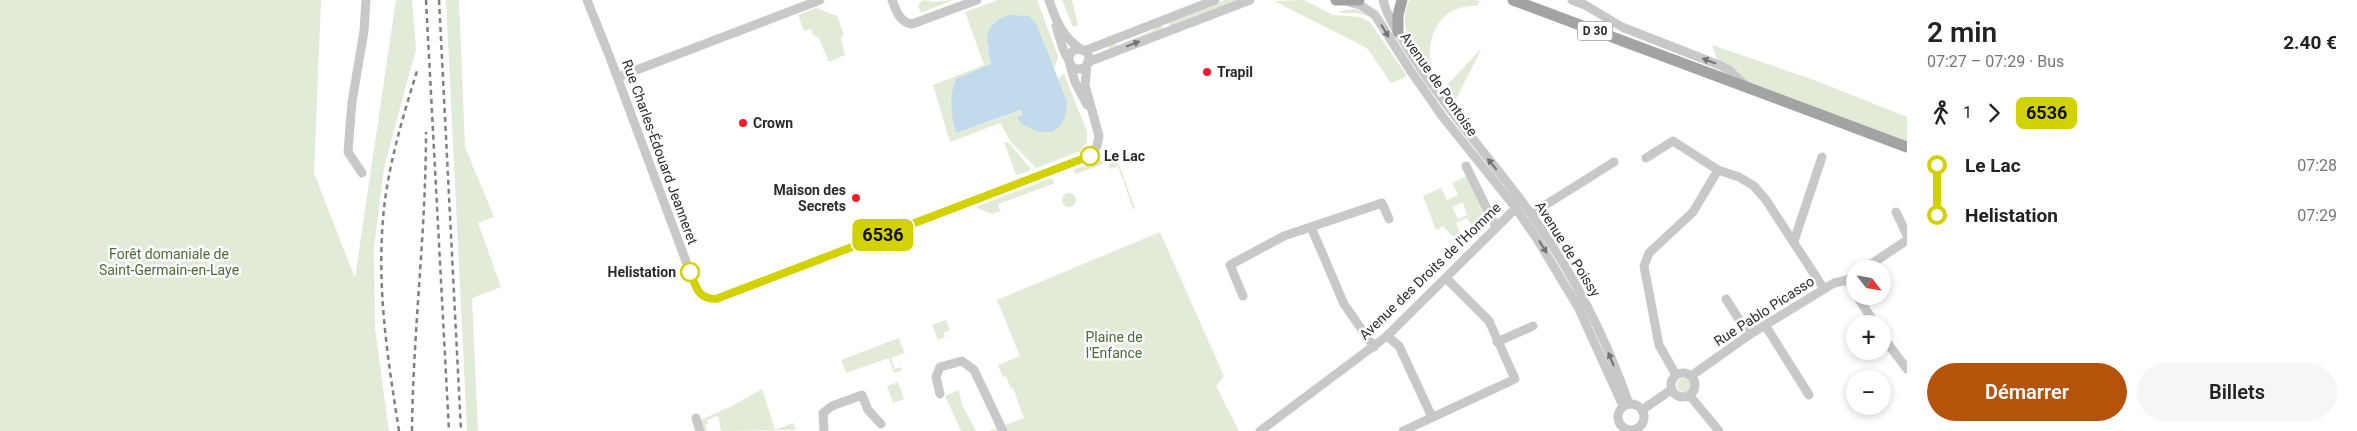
<!DOCTYPE html>
<html lang="fr">
<head>
<meta charset="utf-8">
<style>
	body { margin:0; font-family:Roboto,sans-serif; background:#f6f6f6; color:#222; height:100vh; display:flex; flex-direction:column; font-size:19px; white-space:nowrap }
	* { box-sizing:border-box; margin:0 }
	p { font-size:16px; color:#767676 }
	.icon { flex:none; width:28px; height:28px; fill:none; stroke:currentColor; stroke-width:2; stroke-linecap:round; stroke-linejoin:round }
	.map { position:relative; flex:1; overflow:hidden }
	.panel { display:flex; flex-direction:column; background:#fff; width:450px }
	.panel>* { flex:none }
	.badge { padding:0 10px; border-radius:8px; font-size:18px; line-height:32px }
	.needle { width:32px; rotate:121deg }
	.tools { position:absolute; left:1846px; top:260px; display:grid; gap:10px }
	.tools a { display:grid; place-items:center; width:45px; height:45px; border-radius:50%; background:#fff; box-shadow:0 2px 8px #0003; font-size:25px }
	.map>.badge { position:absolute; translate:-50% -50%; box-shadow:0 0 0 2px #fff }
	.legs { display:flex; align-items:center; gap:8px; height:55px; padding:0 20px; font-size:16px }
	.legs p { margin-inline-start:auto }
	.overview { display:flex; align-items:center; justify-content:space-between; height:85px; padding:0 20px }
	h1 { font-size:28px; font-weight:600; line-height:38px }
	.action { display:flex; gap:10px; margin-top:auto; padding:10px 20px }
	.action a { flex:1; height:58px; border-radius:30px; background:#b45309; color:#fff; font-size:20px; font-weight:600; line-height:58px; text-align:center }
	.action a+a { background:#f6f6f6; color:#222 }
	ul { padding:0 20px; list-style:none }
	li { display:flex; align-items:center; gap:18px; height:50px; font-size:19px }
	li i { display:grid; place-items:center; width:8px; height:100%; margin:0 6px; background:currentColor }
	li i::after { content:''; width:12px; height:12px; margin:-6px; border:4px solid; border-radius:50%; background:#fff }
	li p { margin-inline-start:auto }
	li:first-child i { background:linear-gradient(#0000 50%,currentColor 0) }
	li:last-child i { background:linear-gradient(currentColor 50%,#0000 0) }
	main { display:flex; flex:1; min-height:0 }
	.map>svg:first-child { display:block }
	.green { fill:#e1ebd7; fill-rule:evenodd }
	.water { fill:#c1dbed }
	.lines { fill:none; stroke-linecap:round; stroke-linejoin:round }
	.minor { stroke:#c8c8c8; stroke-width:9 }
	.major { stroke:#a3a3a3; stroke-width:11 }
	.rail { stroke:#808080; stroke-width:2.5; stroke-dasharray:5 4; stroke-linecap:butt }
	.oneway { fill:#727272 }
	.line-1-casing { stroke:#fff; stroke-width:11 }
	.line-1 { stroke:#d2d200; stroke-width:8 }
	.poi-dot { fill:#f21d28; stroke:#fff; stroke-width:2 }
	.stop-1-dot { fill:#fff; stroke:#d2d200; stroke-width:2.5 }
	.labels { text-anchor:middle; dominant-baseline:central; stroke-width:5; stroke-linejoin:round; paint-order:stroke }
	.shield { fill:#fff; stroke:#6b6b6b; stroke-width:1 }
	.shield-label { font-size:12px; font-weight:bold; fill:#2b2b2b }
	.poi-label { font-size:14px; font-weight:bold; fill:#2b2b2b; stroke:#fff; text-anchor:start }
	.street-label { font-size:14px; fill:#2b2b2b; stroke:#fff }
	.stop-label { font-size:14px; font-weight:bold; fill:#2b2b2b; stroke:#fff; text-anchor:start }
	.park-label { font-size:14px; fill:#4d6a36; stroke:#fff }
</style>
</head>
<body>
<main>
<div class="map">
<svg width="1907" height="431" viewBox="0 0 1907 431">
	<rect width="100%" height="100%" fill="#fff"/>
	<g class="green">
		<path d="M0 0H321L314 173 355 278 396 0H412L416 49 384 168 374 248 375 328 389 431H0Z"/>
		<path d="M446 0H459L465 147 494 217 478 223 501 287 472 298 478 431H467Z"/>
		<path d="M923 0 933 2 953 0 921 13 918 6Z"/>
		<path d="M998 0H1037L1058 56 1054 70 1037 25 987 46 991 64 956 133 1022 110 1023 115 1067 102 1058 79 1064 74 1087 131V142L1080 151 1036 168 1011 142 1000 123 950 142 933 85 984 65 965 12Z"/>
		<path d="M1062 0H1072L1078 25 1073 27Z"/>
		<path d="M1225 0H1241L1170 27 1168 21Z"/>
		<path d="M1304 0 1333 15 1360 17 1370 22 1407 76 1391 83 1367 48 1274 1Z"/>
		<path d="M1410 0H1477L1480 1 1477 6C1442 4 1425 34 1431 66L1425 67C1411 50 1397 20 1410 0Z"/>
		<path d="M816 8 837 16 844 35 841 38 845 55 829 62 819 38 813 35 811 29 804 31 798 15Z"/>
		<path d="M1355 9 1371 17 1357 13H1340L1341 11Z"/>
		<path d="M1162 25 1163 30 1107 50 1109 48 1107 46 1110 44 1118 45 1154 30 1155 27Z"/>
		<path d="M1712 45 1814 80 1907 117V147L1748 88 1719 65Z"/>
		<path d="M1481 49 1479 54 1456 99 1446 86Z"/>
		<path d="M1004 142 1009 143 1030 168V171L1016 175Z"/>
		<path d="M1115 154 1135 208 1133 209 1118 166 1110 169 1108 162 1076 174 1073 170Z"/>
		<path d="M1467 176 1488 220 1480 228 1476 224 1473 227 1467 218 1456 223 1459 231 1468 239 1462 246 1443 226 1436 230 1423 196 1441 188 1447 200 1458 195 1452 183ZM1463 202 1467 215 1458 219 1452 207Z"/>
		<path d="M1052 178 1054 183 1050 185 998 204 1000 211 992 214 977 208 978 206Z"/>
		<circle cx="1069" cy="200" r="7"/>
		<path d="M1160 232 1224 376 1216 386 1239 431H988L1024 418 1013 388 1011 389 1006 376 1003 377 998 365 1020 356 997 300Z"/>
		<path d="M946 320 950 330 944 333 945 337 938 340 932 325Z"/>
		<path d="M899 338 904 353 891 358 895 369 901 367 902 370 894 373 889 358 846 373 841 360Z"/>
		<circle cx="1684" cy="385" r="7"/>
		<path d="M898 382 904 399 893 403 887 386Z"/>
		<path d="M762 389 775 430 793 423 796 430 721 431 718 416 707 420 708 424 705 425 707 431H705L701 420 732 406Z"/>
		<path d="M959 390 962 405 976 431H961L945 396Z"/>
	</g>
	<path class="water" d="M1008 15 1029 16 1037 25 1067 102 1065 117 1061 125 1052 132H1038L1022 124 1017 118 1023 115 1021 110 956 133C951 113 949 98 956 79L991 64C986 41 982 25 1008 15Z"/>
	<g class="lines">
		<g class="minor">
			<path d="M587 0 609 55 690 272C696 287 698 299 716 299L1090 156 1097 146 1099 136 1085 85 1087 63"/>
			<path d="M892 0C896 10 899 22 912 24L977 0"/>
			<path d="M1049 0C1056 21 1063 38 1082 50"/>
			<path d="M1383 0C1387 17 1398 32 1407 47 1441 103 1484 151 1523 203 1568 264 1604 332 1629 404"/>
			<path d="M1572 0 1585 5 1622 27 1719 65 1729 70 1746 86"/>
			<path d="M1349 2 1360 5 1375 15 1410 70 1442 116 1515 207 1537 239 1578 307 1623 406"/>
			<path d="M1056 26 1063 49 1069 61"/>
			<circle cx="1079" cy="59" r="10"/>
			<path d="M1084 51 1215 0"/>
			<path d="M1088 62 1250 0"/>
			<path d="M1070 65 1075 82 1087 105"/>
			<path d="M618 77 820 0"/>
			<path d="M1646 158 1673 141 1718 170"/>
			<path d="M1466 166 1496 227"/>
			<path d="M362 173 348 152 352 102 364 31 366 0"/>
			<path d="M1896 212 1907 235"/>
			<path d="M1531 214 1614 162"/>
			<path d="M1311 227 1344 304 1374 347"/>
			<path d="M1794 241 1822 157"/>
			<path d="M1864 269 1907 240"/>
			<path d="M1847 280 1855 292"/>
			<path d="M1243 296 1230 265 1284 236 1382 203 1389 219"/>
			<path d="M1857 296 1875 324"/>
			<path d="M1726 299 1749 335"/>
			<path d="M1765 325 1809 395"/>
			<path d="M1387 336 1399 346 1432 417"/>
			<path d="M1882 336 1907 369"/>
			<path d="M1497 342 1533 326"/>
			<circle cx="1683" cy="385" r="12"/>
			<path d="M1676 375 1659 345 1644 266 1649 253 1693 212 1718 170 1739 177 1754 186 1766 200 1824 289"/>
			<path d="M1691 376 1749 335 1834 283 1847 280 1855 275"/>
			<path d="M940 394 936 377 940 367 962 361 974 370 1003 431"/>
			<path d="M1690 396 1719 431"/>
			<circle cx="1631" cy="417" r="13"/>
			<path d="M1642 410 1671 390"/>
			<path d="M696 418 700 431"/>
			<path d="M824 431 823 413 832 406 862 395 868 410 881 424"/>
			<path d="M1260 431 1387 336 1519 205"/>
			<path d="M1403 431 1515 379 1489 321 1446 278"/>
		</g>
		<g class="major">
			<path d="M1336 0H1359"/>
			<path d="M1513 0 1907 147"/>
			<path d="M1398 32V15L1402 0"/>
		</g>
		<g class="rail">
			<path d="M426 0 449 431"/>
			<path d="M439 0 461 431"/>
			<path d="M399 431C387 354 375 279 385 200 391 156 404 113 417 71"/>
			<path d="M412 431C413 331 426 232 426 132"/>
		</g>
	</g>
	<defs><path id="oneway-solid" d="M-6-.8H1V-3.2L6.5 0L1 3.2V.8H-6Z" transform="scale(1.25)"/></defs>
	<g class="oneway">
		<use href="#oneway-solid" transform="translate(1385 31) rotate(59)"/>
		<use href="#oneway-solid" transform="translate(1133 44) rotate(-21)"/>
		<use href="#oneway-solid" transform="translate(1709 61) rotate(-159)"/>
		<use href="#oneway-solid" transform="translate(1492 164) rotate(-129)"/>
		<use href="#oneway-solid" transform="translate(1543 247) rotate(58)"/>
		<use href="#oneway-solid" transform="translate(1611 359) rotate(-112)"/>
	</g>
	<g class="lines">
		<defs>
			<path id="line-1" d="M690 272C696 287 698 299 716 299L1090 156"/>
		</defs>
		<use href="#line-1" class="line-1-casing"/>
		<use href="#line-1" class="line-1"/>
	</g>
	<g class="poi-dot">
		<circle cx="1207" cy="72" r="5"/>
		<circle cx="743" cy="123" r="5"/>
		<circle cx="856" cy="198" r="5"/>
	</g>
	<g class="stop-1-dot">
		<circle cx="1090" cy="156" r="9"/>
		<circle cx="690" cy="272" r="9"/>
	</g>
	<g class="labels">
		<rect class="shield" x="1577.5" y="21.5" width="35" height="19" rx="4"/>
		<g class="shield-label">
			<text x="1595" y="31">D 30</text>
		</g>
		<g class="poi-label">
			<text x="1217" y="72">Trapil</text>
			<text x="753" y="123">Crown</text>
			<text x="846" y="190" text-anchor="end">Maison des<tspan x="846" dy="16">Secrets</tspan></text>
		</g>
		<g class="street-label">
			<text transform="translate(1439 84) rotate(55)">Avenue de Pontoise</text>
			<text transform="translate(660 152) rotate(70)">Rue Charles-Édouard Jeanneret</text>
			<text transform="translate(1568 249) rotate(58)">Avenue de Poissy</text>
			<text transform="translate(1430 271) rotate(-44)">Avenue des Droits de l'Homme</text>
			<text transform="translate(1764 311) rotate(-33)">Rue Pablo Picasso</text>
		</g>
		<g class="stop-label">
			<text x="1104" y="156">Le Lac</text>
			<text x="676" y="272" text-anchor="end">Helistation</text>
		</g>
		<g class="park-label">
			<text x="169" y="254">Forêt domaniale de<tspan x="169" dy="16">Saint-Germain-en-Laye</tspan></text>
			<text x="1114" y="337">Plaine de<tspan x="1114" dy="16">l'Enfance</tspan></text>
		</g>
	</g>
</svg>
<div class="tools">
<a><svg class="needle" viewBox="-14 -14 28 28"><path d="M0-13l5 13h-10z" fill="#e53935"/><path d="M0 13l5-13h-10z" fill="#767676"/></svg></a>
<a>+</a>
<a>−</a>
</div>
<b class="badge" style="left:883px;top:235px;background:#d2d200;color:#111">6536</b>
</div>
<section class="panel">
<div class="overview"><div><h1>2 min</h1><p>07:27 – 07:29 · Bus</p></div><b>2.40 €</b></div>
<div class="legs"><svg class="icon" aria-label="walk" viewBox="0 0 24 24"><circle cx="13" cy="4" r="2"/><path d="M13 8l-2 6 4 7M11 14l-3 7M7 12l3-4h3l4 4"/></svg>1<svg class="icon" aria-label="forward" viewBox="0 0 24 24"><path d="M9 5l7 7-7 7"/></svg><b class="badge" style="background:#d2d200;color:#111">6536</b></div>
<ul>
<li><i style="color:#d2d200"></i><b>Le Lac</b><p>07:28</p></li>
<li><i style="color:#d2d200"></i><b>Helistation</b><p>07:29</p></li>
</ul>
<div class="action"><a>Démarrer</a><a>Billets</a></div>
</section>
</main>
</body>
</html>
